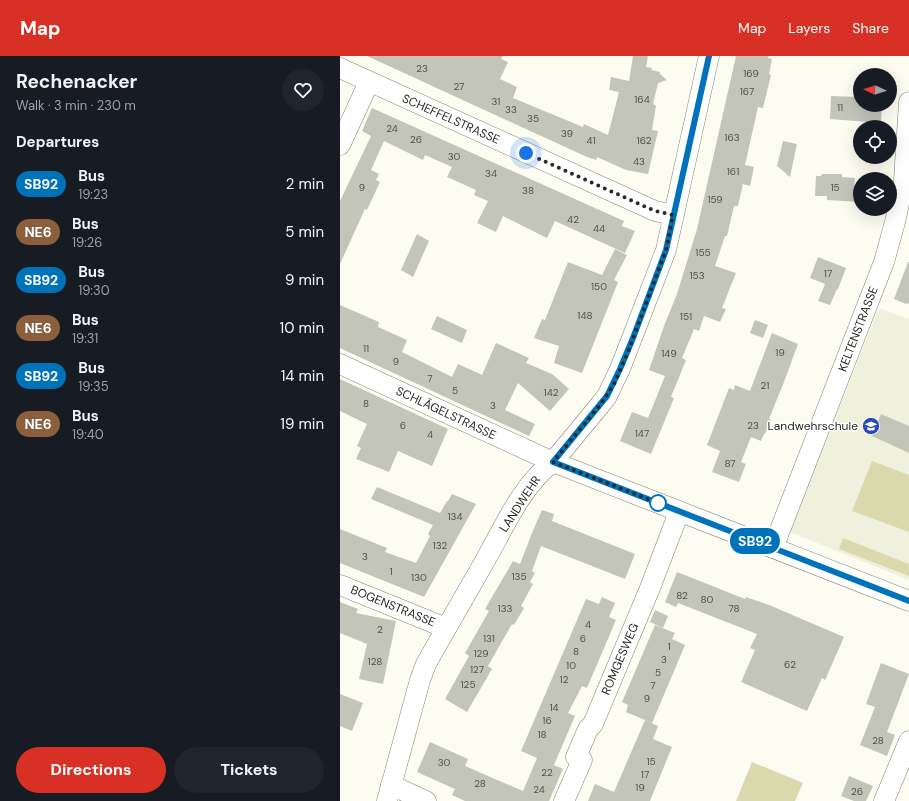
<!DOCTYPE html>
<html lang="en">
<head>
<meta charset="utf-8">
<style>
	body { margin:0; font-family:"DM Sans",sans-serif; background:#20242c; color:#f1f3f6; height:100vh; display:flex; flex-direction:column; font-size:15px; white-space:nowrap }
	* { box-sizing:border-box; margin:0 }
	p { font-size:13px; color:#9ea1a6 }
	.icon { flex:none; width:22px; height:22px; fill:none; stroke:currentColor; stroke-width:2; stroke-linecap:round; stroke-linejoin:round }
	.map { position:relative; flex:1; overflow:hidden }
	.details { display:flex; flex-direction:column; background:#171b24; width:340px }
	.details>* { flex:none }
	.badge { padding:0 8px; border-radius:13px; font-size:14px; line-height:26px }
	.needle { width:26px; rotate:274deg }
	.fabs { position:absolute; left:513px; top:12px; display:grid; gap:8px }
	.fabs a { display:grid; place-items:center; width:44px; height:44px; border-radius:50%; background:#171b24; box-shadow:0 4px 16px #0002; font-size:20px }
	.you { position:absolute; width:20px; height:20px; margin:-10px; border:3px solid #fff; border-radius:50%; background:#1a73e8; box-shadow:0 0 0 6px #1a73e833 }
	.map>.badge { position:absolute; translate:-50% -50%; box-shadow:0 0 0 2px #fff }
	h2 { padding:0 16px; font-size:15px; line-height:36px }
	.round { display:grid; place-items:center; flex:none; width:42px; height:42px; border-radius:21px; background:#20242c }
	.overview { display:flex; align-items:center; justify-content:space-between; height:68px; padding:0 16px }
	h1 { font-size:19px; font-weight:700; line-height:30px }
	.primary-button { display:flex; gap:8px; margin-top:auto; padding:8px 16px }
	.primary-button a { flex:1; height:46px; border-radius:24px; background:#d93025; color:#fff; font-size:16px; font-weight:700; line-height:46px; text-align:center }
	.primary-button a+a { background:#20242c; color:#f1f3f6 }
	ul { padding:0; list-style:none }
	li { display:flex; align-items:center; gap:12px; height:48px; padding:0 16px }
	li div { flex:1 }
	li b { display:block; font-size:15px }
	li em { font-style:normal }
	li .badge { min-width:44px; font-weight:700; text-align:center }
	header { display:flex; align-items:center; gap:24px; box-sizing:border-box; height:56px; padding:0 20px; background:#d93025; color:#fff }
	header strong { font-size:19px }
	nav { display:flex; gap:22px; margin-inline-start:auto; font-size:14px }
	main { display:flex; flex:1; min-height:0 }
	.map>svg:first-child { display:block }
	.built { fill:#f0f1dd }
	.green { fill:#dad9ad }
	.building { fill:#c4c5b9 }
	.lines { fill:none; stroke-linecap:round; stroke-linejoin:round }
	.minor-casing { stroke:#818176; stroke-width:21 }
	.minor { stroke:#fff; stroke-width:20 }
	.line-casing { stroke:#fff; stroke-width:9 }
	.line { stroke:#0072bc; stroke-width:6 }
	.walk { stroke:#2a2a26; stroke-width:4; stroke-dasharray:0 7.2 }
	.stop-dot { fill:#fff; stroke:#0072bc; stroke-width:2 }
	.labels { text-anchor:middle; dominant-baseline:central; stroke-width:3; stroke-linejoin:round; paint-order:stroke }
	.number-label { font-size:10px; fill:#50514b }
	.street-label { font-size:12px; fill:#2a2a26; stroke:#fff }
	.poi-label { font-size:12px; fill:#2a2a26; stroke:#fff; text-anchor:end }
</style>
</head>
<body>
<header>
<strong>Map</strong>
<nav><a>Map</a><a>Layers</a><a>Share</a></nav>
</header>
<main>
<section class="details">
<div class="overview"><div><h1>Rechenacker</h1><p>Walk · 3 min · 230 m</p></div><a class="round"><svg class="icon" aria-label="heart" viewBox="0 0 24 24"><path d="M12 20l-8-8c-3-5 5-10 8-4 3-6 11-1 8 4z"/></svg></a></div>
<h2>Departures</h2>
<ul>
<li><span class="badge" style="background:#0072bc;color:#fff">SB92</span><div><b>Bus</b><p>19:23</p></div><em>2 min</em></li>
<li><span class="badge" style="background:#8b5e3c;color:#fff">NE6</span><div><b>Bus</b><p>19:26</p></div><em>5 min</em></li>
<li><span class="badge" style="background:#0072bc;color:#fff">SB92</span><div><b>Bus</b><p>19:30</p></div><em>9 min</em></li>
<li><span class="badge" style="background:#8b5e3c;color:#fff">NE6</span><div><b>Bus</b><p>19:31</p></div><em>10 min</em></li>
<li><span class="badge" style="background:#0072bc;color:#fff">SB92</span><div><b>Bus</b><p>19:35</p></div><em>14 min</em></li>
<li><span class="badge" style="background:#8b5e3c;color:#fff">NE6</span><div><b>Bus</b><p>19:40</p></div><em>19 min</em></li>
</ul>
<div class="primary-button"><a>Directions</a><a>Tickets</a></div>
</section>
<div class="map">
<svg width="569" height="745" viewBox="0 0 569 745">
	<rect width="100%" height="100%" fill="#fcfdf0"/>
	<path class="built" d="M539 252 569 263V524L450 476Z"/>
	<g class="green">
		<path d="M532 405 569 419V476L512 455Z"/>
		<path d="M503 482 569 508V520L499 493Z"/>
		<path d="M412 706 463 727 455 745H396Z"/>
	</g>
	<g class="building">
		<path d="M27 0H163L161 3 168 6 160 23 177 31 173 42 243 71 244 68 268 79 279 36 269 34 271 21 289 25 293 0H308L306 11 312 12 311 14 320 16V18L327 24 318 27 313 48 316 50 312 74 318 75 308 118 286 114 257 101 256 104 247 101Z"/>
		<path d="M396 0H429L428 2 432 3 429 18 431 19 423 52 418 51 405 109 414 111 410 130 403 128 398 150H394L387 180H385L375 210 396 217 382 252 386 253 380 266 364 260 359 275 354 273 342 302 346 304 331 341 334 342 311 398 280 385 292 356 308 362 325 320 309 314 324 270 337 238 357 173Z"/>
		<path d="M491 40 520 41V49H542L541 67 490 63Z"/>
		<path d="M32 52 284 165 282 170 295 175 285 197 215 165 207 182 163 160 156 176 137 167 148 145 134 139 136 134 107 121 112 111 85 99 83 104 44 85 31 114 39 118 36 124 40 126 27 154 25 153 0 208V145L31 80 22 75Z"/>
		<path d="M443 85 457 88 450 121 437 110Z"/>
		<path d="M482 118H502V121L515 122 514 132 520 133V146L487 144V140H475L476 120H481Z"/>
		<path d="M77 178 89 185 73 221 61 214Z"/>
		<path d="M275 193 287 199 274 224 278 226 242 317 214 307 219 290 194 282 202 263 205 264 228 206 262 219Z"/>
		<path d="M478 201 506 212 498 233H497L490 249 478 245 485 228 470 222Z"/>
		<path d="M568 206H569V248L567 247 566 248 554 243Z"/>
		<path d="M0 249 39 266 38 271 67 284 62 296 112 321 118 308 142 319 156 287 189 302 186 307 212 318 229 333 210 355 178 327 165 354 195 368 189 380 0 292Z"/>
		<path d="M97 260 127 274 122 287 91 273Z"/>
		<path d="M415 264 428 269 423 282 410 277Z"/>
		<path d="M432 277 458 288 444 326 429 363 431 364 425 378H424L421 385 411 381 401 406 406 408 399 426 372 416 380 395 367 389 389 332 394 334 395 329 410 335Z"/>
		<path d="M0 323 108 373 92 410 58 395 49 416 16 403 21 392 17 390 27 368 0 355Z"/>
		<path d="M541 358 569 370V397L532 380Z"/>
		<path d="M37 431 100 457 107 445H108L112 438 136 448 84 541 0 507V473L47 492 45 496 76 507 90 480 88 478 93 469 31 443Z"/>
		<path d="M202 454 214 458 212 465 295 498 285 523 201 490 192 515 195 517 190 526 193 528 181 550 184 552 174 569 172 568 148 610 152 613 127 656 105 643 129 600 125 597 149 555 145 553 173 505 180 508 194 472Z"/>
		<path d="M337 516 405 543 406 541 429 549 504 581 485 624 482 622 467 655 401 626 415 594 410 592 417 578 338 547 336 551 325 546Z"/>
		<path d="M262 541 275 547 269 561 276 564 247 632 242 630 228 657 235 660 214 709 223 713 209 745H125L112 739 115 733 77 716 90 686 128 703 125 710 183 735 197 702 181 695 246 543 259 548Z"/>
		<path d="M0 546 18 553 16 557 56 565 43 628 19 623 27 588 0 577Z"/>
		<path d="M315 554 328 560 323 572 310 566Z"/>
		<path d="M315 569 335 577 332 583 345 589 312 667 286 656 288 649 282 646Z"/>
		<path d="M541 607 569 618 547 676 555 679 547 700 520 689 535 651 526 648Z"/>
		<path d="M0 638 23 647 12 675 0 670Z"/>
		<path d="M305 664 318 670 313 683 332 691 310 745H248L255 728 274 736Z"/>
		<path d="M509 720 533 730 526 745H514L501 740Z"/>
	</g>
	<g class="lines">
		<defs>
			<g id="minor">
				<path d="M0 12 315 155 333 159"/>
				<path d="M0 89 29 26"/>
				<path d="M0 308 213 406 569 545"/>
				<path d="M433 492 544 206 555 166 564 124 569 46"/>
				<path d="M0 529 106 572"/>
				<path d="M51 729 86 745"/>
				<path d="M47 745 80 624 86 608C106 572 127 537 147 501 165 469 183 428 213 406L260 349 267 340 280 313 326 194 369 0"/>
				<path d="M224 745 242 704 236 701 248 673 253 668 310 532 339 456"/>
				<path d="M544 745 569 685"/>
			</g>
		</defs>
		<use href="#minor" class="minor-casing"/>
		<use href="#minor" class="minor"/>
	</g>
	<g class="lines">
		<defs>
			<path id="line" d="M369 0 326 194 293 282 280 313 267 340 213 406 569 545"/>
		</defs>
		<use href="#line" class="line-casing"/>
		<use href="#line" class="line"/>
		<path class="walk" d="M186 97 315 155 333 159 326 194 320 210 288 296 274 328 260 349 213 406 318 447"/>
	</g>
	<defs>
		<symbol id="school-disc" viewBox="-11 -11 22 22"><circle r="9.5" fill="#284ab9" stroke="#fff"/><path d="M0-5L7-2L0 1L-7-2ZM-4 1L0 2.5L4 1V4Q0 6-4 4Z" fill="#fff"/></symbol>
	</defs>
	<g fill-rule="evenodd">
		<use href="#school-disc" x="521" y="360" width="20" height="20"/>
	</g>
	<circle class="stop-dot" cx="318" cy="447" r="8"/>
	<g class="labels">
		<g class="number-label">
			<text x="82" y="12">23</text>
			<text x="411" y="17">169</text>
			<text x="119" y="30">27</text>
			<text x="407" y="35">167</text>
			<text x="302" y="43">164</text>
			<text x="156" y="45">31</text>
			<text x="500" y="51">11</text>
			<text x="171" y="53">33</text>
			<text x="193" y="62">35</text>
			<text x="52" y="72">24</text>
			<text x="227" y="77">39</text>
			<text x="392" y="81">163</text>
			<text x="76" y="83">26</text>
			<text x="251" y="84">41</text>
			<text x="304" y="84">162</text>
			<text x="114" y="100">30</text>
			<text x="299" y="105">43</text>
			<text x="393" y="115">161</text>
			<text x="151" y="117">34</text>
			<text x="22" y="131">9</text>
			<text x="495" y="131">15</text>
			<text x="188" y="134">38</text>
			<text x="375" y="143">159</text>
			<text x="233" y="163">42</text>
			<text x="259" y="172">44</text>
			<text x="363" y="196">155</text>
			<text x="488" y="217">17</text>
			<text x="357" y="219">153</text>
			<text x="259" y="230">150</text>
			<text x="245" y="259">148</text>
			<text x="346" y="260">151</text>
			<text x="26" y="292">11</text>
			<text x="440" y="296">19</text>
			<text x="329" y="297">149</text>
			<text x="56" y="305">9</text>
			<text x="90" y="322">7</text>
			<text x="425" y="329">21</text>
			<text x="115" y="334">5</text>
			<text x="211" y="336">142</text>
			<text x="26" y="347">8</text>
			<text x="153" y="349">3</text>
			<text x="63" y="369">6</text>
			<text x="413" y="369">23</text>
			<text x="302" y="377">147</text>
			<text x="90" y="378">4</text>
			<text x="390" y="407">87</text>
			<text x="115" y="460">134</text>
			<text x="100" y="489">132</text>
			<text x="25" y="500">3</text>
			<text x="51" y="515">1</text>
			<text x="179" y="520">135</text>
			<text x="79" y="521">130</text>
			<text x="342" y="539">82</text>
			<text x="367" y="543">80</text>
			<text x="165" y="552">133</text>
			<text x="394" y="552">78</text>
			<text x="248" y="568">4</text>
			<text x="40" y="573">2</text>
			<text x="149" y="582">131</text>
			<text x="243" y="582">6</text>
			<text x="329" y="590">1</text>
			<text x="236" y="595">8</text>
			<text x="141" y="597">129</text>
			<text x="324" y="603">3</text>
			<text x="35" y="605">128</text>
			<text x="450" y="608">62</text>
			<text x="231" y="609">10</text>
			<text x="137" y="613">127</text>
			<text x="318" y="616">5</text>
			<text x="224" y="623">12</text>
			<text x="128" y="628">125</text>
			<text x="313" y="629">7</text>
			<text x="307" y="642">9</text>
			<text x="214" y="651">14</text>
			<text x="207" y="664">16</text>
			<text x="202" y="678">18</text>
			<text x="538" y="684">28</text>
			<text x="311" y="705">15</text>
			<text x="104" y="706">30</text>
			<text x="207" y="716">22</text>
			<text x="305" y="718">17</text>
			<text x="140" y="727">28</text>
			<text x="300" y="731">19</text>
			<text x="199" y="733">24</text>
			<text x="517" y="735">26</text>
		</g>
		<g class="street-label">
			<text transform="translate(111 63) rotate(24)">SCHEFFELSTRASSE</text>
			<text transform="translate(518 273) rotate(-69)">KELTENSTRASSE</text>
			<text transform="translate(106 357) rotate(25)">SCHLÄGELSTRASSE</text>
			<text transform="translate(180 448) rotate(-57)">LANDWEHR</text>
			<text transform="translate(53 550) rotate(22)">BOGENSTRASSE</text>
			<text transform="translate(280 603) rotate(-67)">ROMGESWEG</text>
		</g>
		<g class="poi-label">
			<text x="518" y="370">Landwehrschule</text>
		</g>
	</g>
</svg>
<div class="fabs">
<a><svg class="needle" viewBox="-14 -14 28 28"><path d="M0-13l5 13h-10z" fill="#e53935"/><path d="M0 13l5-13h-10z" fill="#9ea1a6"/></svg></a>
<a><svg class="icon" aria-label="locate" viewBox="0 0 24 24"><circle cx="12" cy="12" r="6"/><path d="M12 2v4M12 18v4M2 12h4M18 12h4"/></svg></a>
<a><svg class="icon" aria-label="layers" viewBox="0 0 24 24"><path d="M12 4l9 5-9 5-9-5zM3 14l9 5 9-5"/></svg></a>
</div>
<div class="you" style="left:186px;top:97px"></div>
<b class="badge" style="left:415px;top:485px;background:#0072bc;color:#fff">SB92</b>
</div>
</main>
</body>
</html>
